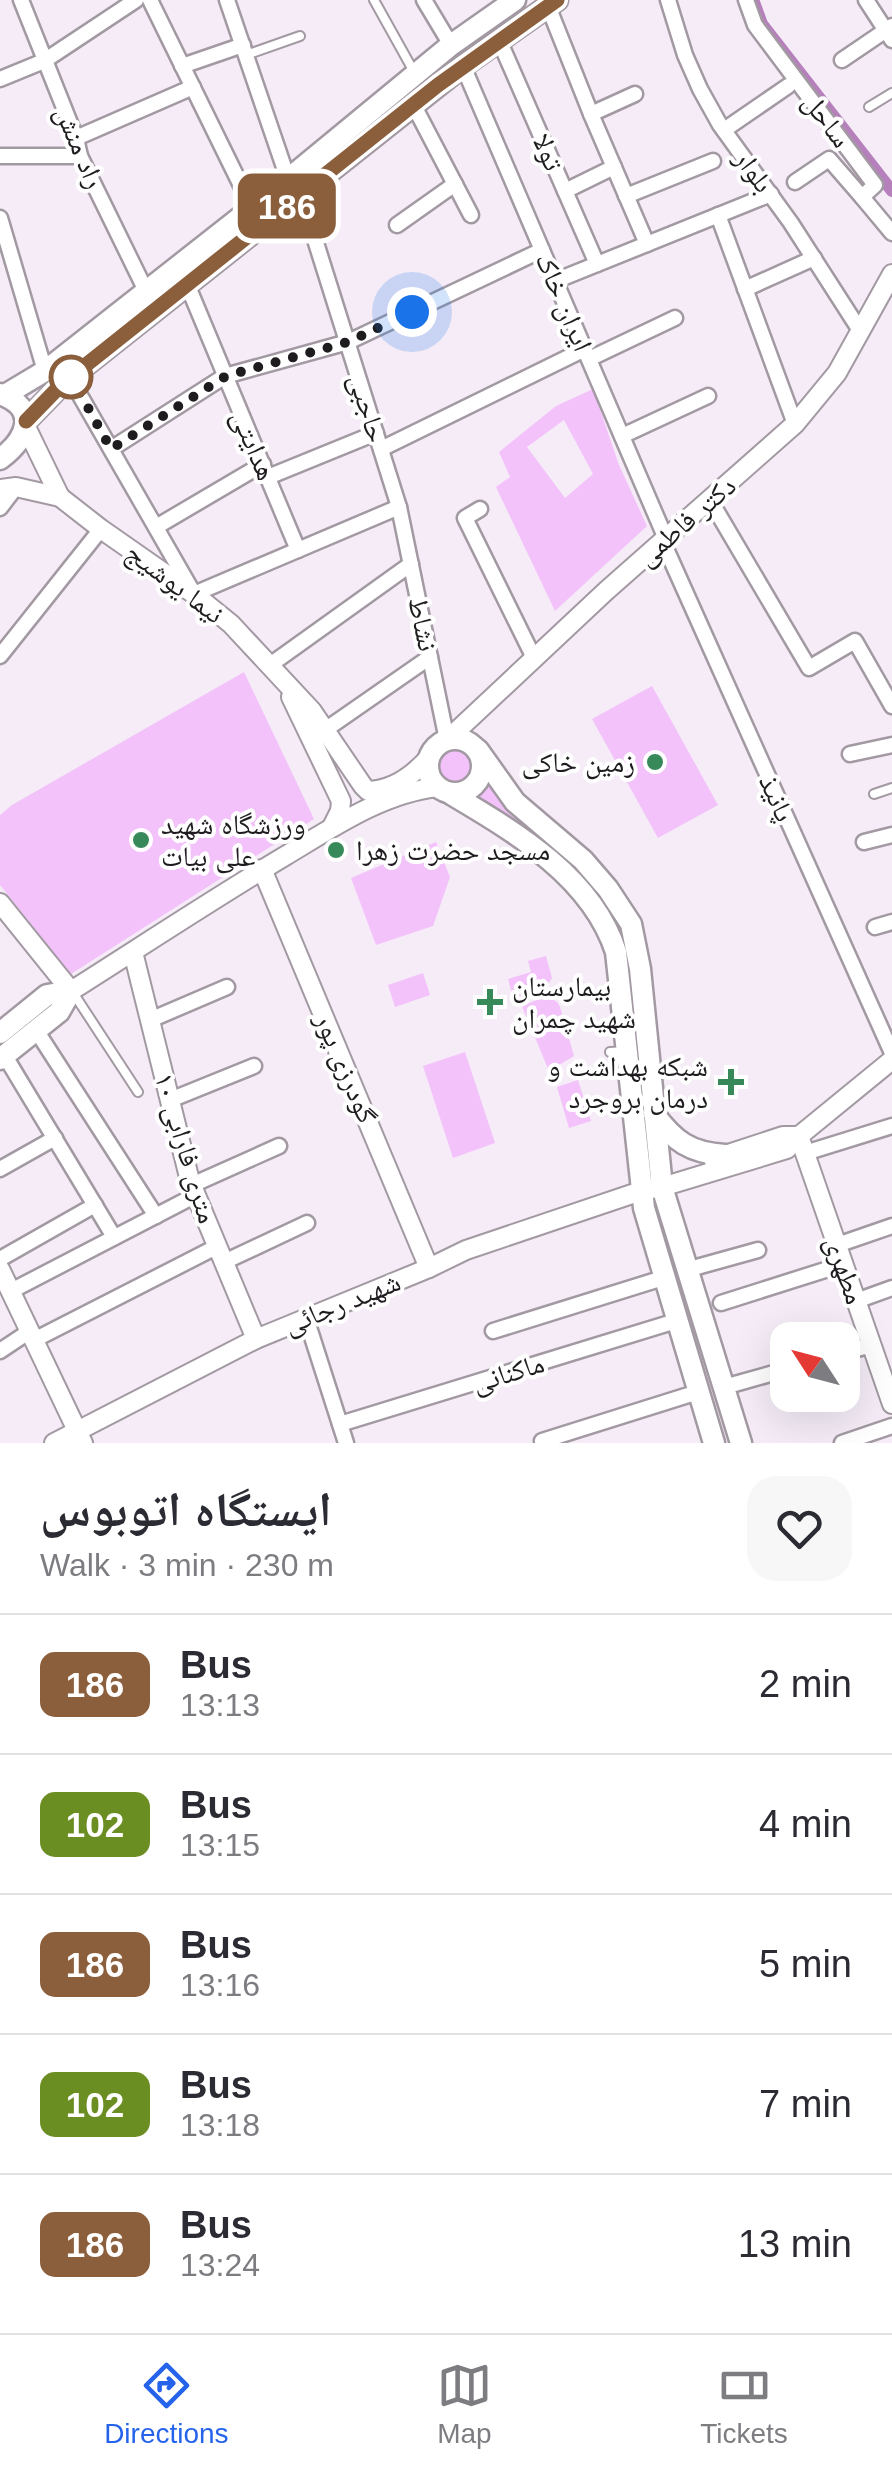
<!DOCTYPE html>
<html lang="en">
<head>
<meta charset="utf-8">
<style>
	body { margin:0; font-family:Arial,"Noto Naskh Arabic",sans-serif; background:#f7f7f7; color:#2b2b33; height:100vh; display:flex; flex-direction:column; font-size:38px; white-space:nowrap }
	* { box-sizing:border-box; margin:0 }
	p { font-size:32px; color:#7c7c81 }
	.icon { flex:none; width:55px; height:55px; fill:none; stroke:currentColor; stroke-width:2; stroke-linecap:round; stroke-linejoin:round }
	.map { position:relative; height:1443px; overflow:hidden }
	.panel { display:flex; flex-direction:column; background:#fff; flex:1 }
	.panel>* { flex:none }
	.badge { padding:0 20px; border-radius:15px; font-size:35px; line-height:65px }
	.needle { width:65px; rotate:306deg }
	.tools { position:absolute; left:770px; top:1322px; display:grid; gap:20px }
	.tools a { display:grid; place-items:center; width:90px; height:90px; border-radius:20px; background:#fff; box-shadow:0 10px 40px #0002; font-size:50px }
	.you { position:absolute; width:50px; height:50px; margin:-25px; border:8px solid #fff; border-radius:50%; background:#1a73e8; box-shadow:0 0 0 15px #1a73e833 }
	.map>.badge { position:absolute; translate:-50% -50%; box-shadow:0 0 0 5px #fff }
	.round { display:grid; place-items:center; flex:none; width:105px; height:105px; border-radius:30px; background:#f7f7f7 }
	.overview { display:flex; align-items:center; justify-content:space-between; height:170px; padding:0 40px }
	h1 { font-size:48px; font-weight:800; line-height:75px }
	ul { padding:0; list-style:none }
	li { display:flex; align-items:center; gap:30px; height:140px; padding:0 40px; border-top:2px solid #e1e1e2 }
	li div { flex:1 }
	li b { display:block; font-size:38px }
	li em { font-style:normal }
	li .badge { min-width:110px; font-weight:700; text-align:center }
	.dock { display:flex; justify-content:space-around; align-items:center; height:140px; border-top:2px solid #e1e1e2; background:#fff; font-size:28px; color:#7c7c81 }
	.dock a { display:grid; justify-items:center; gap:5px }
	.dock .active { color:#2563eb }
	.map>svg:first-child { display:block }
	.green { fill:#f3c2fa; fill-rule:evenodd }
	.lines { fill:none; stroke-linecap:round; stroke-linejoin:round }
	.canal { stroke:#b580bc; stroke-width:12 }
	.service-casing { stroke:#a299a3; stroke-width:12 }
	.minor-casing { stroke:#a299a3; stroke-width:19 }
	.tertiary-casing { stroke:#a299a3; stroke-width:22 }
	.secondary-casing { stroke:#a299a3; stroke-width:25 }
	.service { stroke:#fff; stroke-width:8 }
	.minor { stroke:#fff; stroke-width:14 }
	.tertiary { stroke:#fff; stroke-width:18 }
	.secondary { stroke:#fff; stroke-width:20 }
	.line-casing { stroke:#fff; stroke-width:22 }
	.line { stroke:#8b5e3c; stroke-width:15 }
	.walk { stroke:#1f1c1f; stroke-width:10; stroke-dasharray:0 18 }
	.stop-dot { fill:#fff; stroke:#8b5e3c; stroke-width:5 }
	.poi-dot { fill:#38895a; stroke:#fff; stroke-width:4 }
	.labels { text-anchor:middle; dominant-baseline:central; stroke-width:8; stroke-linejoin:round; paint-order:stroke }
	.street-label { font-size:28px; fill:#1f1c1f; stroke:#fff }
	.poi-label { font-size:28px; fill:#1f1c1f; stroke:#fff; text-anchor:start }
</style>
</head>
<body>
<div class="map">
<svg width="892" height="1443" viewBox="0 0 892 1443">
	<rect width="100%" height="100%" fill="#f5ecf7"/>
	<g class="green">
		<path d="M593 389 619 465 647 526 555 611 496 487 510 477 499 452 556 406ZM564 420 593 474 565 498 527 447Z"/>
		<path d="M244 672 314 819 71 974 0 885V815L12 805Z"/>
		<path d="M652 686 718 805 658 838 592 719Z"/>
		<circle cx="455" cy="766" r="18"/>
		<path d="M486 779 555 848 471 796Z"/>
		<path d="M436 842 450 877 433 926 376 945 351 878Z"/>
		<path d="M546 956 552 978 543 992 514 1001 508 979 531 972 528 961Z"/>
		<path d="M423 973 430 995 395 1007 388 985Z"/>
		<path d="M547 996 557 1002 560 1007 574 1056 549 1071 522 1006Z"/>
		<path d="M465 1052 495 1143 453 1158 423 1066Z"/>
		<path d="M578 1080 591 1121 569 1128 557 1087Z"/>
	</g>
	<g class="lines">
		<path class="canal" d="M754 2 762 24 892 191"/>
		<defs>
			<g id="service">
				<path d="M374 0 413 70"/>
				<path d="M246 55 300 36"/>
				<path d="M869 107 892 93"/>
				<path d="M874 794 892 788"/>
				<path d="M72 991 138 1092"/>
				<path d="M610 1052 626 1051"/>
			</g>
			<g id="minor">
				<path d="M21 0 76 138 80 156 146 291"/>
				<path d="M150 0 252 208"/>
				<path d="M227 0 288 179"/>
				<path d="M424 0 451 45"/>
				<path d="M668 0 685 55 700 89 720 125 791 223 861 332"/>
				<path d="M746 0 755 25 875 185 862 197 892 233"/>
				<path d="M866 0 892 40"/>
				<path d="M546 1 591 114 647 244"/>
				<path d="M499 40 597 264"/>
				<path d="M842 60 892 26"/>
				<path d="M182 66 243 45"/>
				<path d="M463 66 666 539"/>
				<path d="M0 79 44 61 136 0"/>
				<path d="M413 104 471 215"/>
				<path d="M591 114 635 94"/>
				<path d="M724 130 788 86"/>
				<path d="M76 138 193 87"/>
				<path d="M0 156H80"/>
				<path d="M795 182 829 159 862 197"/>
				<path d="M565 191 614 167"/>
				<path d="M301 195 399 507 447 740"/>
				<path d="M626 196 713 161"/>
				<path d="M718 215 795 424"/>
				<path d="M0 218 45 371"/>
				<path d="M397 225 455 184"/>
				<path d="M555 281 771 194"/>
				<path d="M187 284 298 550"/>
				<path d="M745 289 814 258"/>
				<path d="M589 359 675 318"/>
				<path d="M70 378 194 594 399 507"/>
				<path d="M622 436 708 396"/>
				<path d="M111 449 225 376 348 342 542 250"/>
				<path d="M381 449 585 349"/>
				<path d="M268 477 376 433"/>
				<path d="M710 500 809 668 855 641 892 706"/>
				<path d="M0 508 16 487"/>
				<path d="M480 509 465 518 534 658"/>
				<path d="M156 527 263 464"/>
				<path d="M663 542 892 1053"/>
				<path d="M0 656 101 529"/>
				<path d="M270 665 411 564"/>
				<path d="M325 730 430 657"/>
				<path d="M850 754 892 745"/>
				<path d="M864 842 892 835"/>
				<path d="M875 927 892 922"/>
				<path d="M150 1020 227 987"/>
				<path d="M36 1030 156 1216"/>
				<path d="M5 1056 114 1237"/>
				<path d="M170 1100 254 1066"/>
				<path d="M805 1153 892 1126"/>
				<path d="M0 1169 55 1138"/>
				<path d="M192 1185 279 1146"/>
				<path d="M837 1245 892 1226"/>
				<path d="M0 1259 95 1205"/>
				<path d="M224 1262 307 1223"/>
				<path d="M686 1270 758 1250"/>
				<path d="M11 1291 196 1195"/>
				<path d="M856 1301 892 1288"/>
				<path d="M721 1303 844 1264"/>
				<path d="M306 1318 346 1443"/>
				<path d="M493 1331 663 1278"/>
				<path d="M34 1340 218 1246"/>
				<path d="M0 1351 30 1331"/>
				<path d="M842 1353 872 1345"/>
				<path d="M724 1387 788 1369"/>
				<path d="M340 1424 676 1321"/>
				<path d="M542 1441 698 1392"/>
				<path d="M842 1443 892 1426"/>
			</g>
			<g id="tertiary">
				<path d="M26 427 60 497"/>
				<path d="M0 489 16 487 60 497 101 529 194 594 231 624 312 711 363 786 368 791C394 790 415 774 431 755"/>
				<path d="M291 697 341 801 340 811 332 827"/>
				<path d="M447 740 606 591 795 424 837 373 892 274"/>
				<path d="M262 869 429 1268"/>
				<path d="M0 903 71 991C142 946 213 899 285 856 332 828 382 793 438 787"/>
				<path d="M133 952 190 1181 256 1339"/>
				<path d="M799 1136 892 1404"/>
				<path d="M713 1159 783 1136H799"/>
				<path d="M0 1269 83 1443"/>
				<path d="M54 1443 256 1339 429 1268 466 1250 641 1191 662 1187 787 1149 799 1136 892 1060"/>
			</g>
			<g id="secondary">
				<path d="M0 394C40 408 27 439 0 459"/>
				<path d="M5 395 45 371 275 190 451 45 515 0"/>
				<path d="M26 421 62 384 463 66 557 0"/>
				<circle cx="455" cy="766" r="27"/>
				<path d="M478 750 515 802 583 860 608 889 631 924 640 969 662 1187 741 1443"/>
				<path d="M451 794C515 832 592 877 616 952L644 1208 714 1443"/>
				<path d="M0 1033 47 995 71 991"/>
				<path d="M0 1059 59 1012 71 991"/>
				<path d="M654 1114C674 1141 690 1153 725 1155"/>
			</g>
		</defs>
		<use href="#service" class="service-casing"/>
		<use href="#minor" class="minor-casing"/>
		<use href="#tertiary" class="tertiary-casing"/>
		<use href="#secondary" class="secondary-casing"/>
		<use href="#service" class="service"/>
		<use href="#minor" class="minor"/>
		<use href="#tertiary" class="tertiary"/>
		<use href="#secondary" class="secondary"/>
	</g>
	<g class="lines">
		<defs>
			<path id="line" d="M26 421 62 384 438 85 557 0"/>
		</defs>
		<use href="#line" class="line-casing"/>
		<use href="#line" class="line"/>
		<path class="walk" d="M71 377 111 449 226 376 348 342 412 312"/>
	</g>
	<circle class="stop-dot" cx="71" cy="377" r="20"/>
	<g class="poi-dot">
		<circle cx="655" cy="762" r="10"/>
		<circle cx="141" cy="840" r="10"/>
		<circle cx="336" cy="850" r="10"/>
		<path d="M485 987h10v10h10v10h-10v10h-10v-10h-10v-10h10z"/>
		<path d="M726 1067h10v10h10v10h-10v10h-10v-10h-10v-10h10z"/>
	</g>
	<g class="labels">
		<g class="street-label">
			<text transform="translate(827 120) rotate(53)">ساحل</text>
			<text transform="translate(80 147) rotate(67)">راد منش</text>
			<text transform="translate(548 152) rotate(67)">تولا</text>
			<text transform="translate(754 171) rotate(54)">بلوار</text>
			<text transform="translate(564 302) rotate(67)">ایران خاک</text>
			<text transform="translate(368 408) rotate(73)">حاجبی</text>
			<text transform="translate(254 445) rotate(67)">هدایتی</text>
			<text transform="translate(686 521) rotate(-41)">دکتر فاطمی</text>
			<text transform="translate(175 583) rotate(37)">نیما یوشیج</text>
			<text transform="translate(423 624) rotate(78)">نشاط</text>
			<text transform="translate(777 798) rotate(66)">پانیذ</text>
			<text transform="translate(346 1068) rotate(67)">گودرزی پور</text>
			<text transform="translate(186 1148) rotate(73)">۱۰ متری فارابی</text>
			<text transform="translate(845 1270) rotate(71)">مطهری</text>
			<text transform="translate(342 1303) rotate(-22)">شهید رجائی</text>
			<text transform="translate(508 1373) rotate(-17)">ماکنانی</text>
		</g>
		<g class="poi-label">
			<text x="635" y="762" text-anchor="end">زمین خاکی</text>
			<text x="161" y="824">ورزشگاه شهید<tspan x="161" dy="32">علی بیات</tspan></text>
			<text x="356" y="850">مسجد حضرت زهرا</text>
			<text x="512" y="986">بیمارستان<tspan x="512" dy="32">شهید چمران</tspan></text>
			<text x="708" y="1066" text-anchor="end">شبکه بهداشت و<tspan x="708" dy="32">درمان بروجرد</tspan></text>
		</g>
	</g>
</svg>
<div class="tools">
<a><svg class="needle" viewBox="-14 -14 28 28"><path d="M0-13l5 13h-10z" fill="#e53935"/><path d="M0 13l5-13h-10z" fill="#7c7c81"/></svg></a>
</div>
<div class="you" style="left:412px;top:312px"></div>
<b class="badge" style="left:287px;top:206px;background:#8b5e3c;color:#fff">186</b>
</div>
<section class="panel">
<div class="overview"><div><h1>ایستگاه اتوبوس</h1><p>Walk · 3 min · 230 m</p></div><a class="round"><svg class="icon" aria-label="heart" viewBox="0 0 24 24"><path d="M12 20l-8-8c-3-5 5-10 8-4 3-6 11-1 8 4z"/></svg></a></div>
<ul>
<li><span class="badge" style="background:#8b5e3c;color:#fff">186</span><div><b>Bus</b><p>13:13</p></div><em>2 min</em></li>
<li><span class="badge" style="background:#6b8e23;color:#fff">102</span><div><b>Bus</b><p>13:15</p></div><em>4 min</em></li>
<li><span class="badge" style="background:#8b5e3c;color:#fff">186</span><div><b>Bus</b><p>13:16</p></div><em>5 min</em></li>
<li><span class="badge" style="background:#6b8e23;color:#fff">102</span><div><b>Bus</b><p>13:18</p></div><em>7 min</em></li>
<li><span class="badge" style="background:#8b5e3c;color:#fff">186</span><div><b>Bus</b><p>13:24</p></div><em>13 min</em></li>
</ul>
</section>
<nav class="dock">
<a class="active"><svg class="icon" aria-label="directions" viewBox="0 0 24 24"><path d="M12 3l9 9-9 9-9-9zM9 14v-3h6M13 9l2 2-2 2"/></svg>Directions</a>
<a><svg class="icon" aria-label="map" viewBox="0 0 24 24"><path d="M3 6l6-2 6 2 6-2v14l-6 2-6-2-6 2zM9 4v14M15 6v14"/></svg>Map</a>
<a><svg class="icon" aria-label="tickets" viewBox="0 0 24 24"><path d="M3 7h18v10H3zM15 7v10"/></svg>Tickets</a>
</nav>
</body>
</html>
